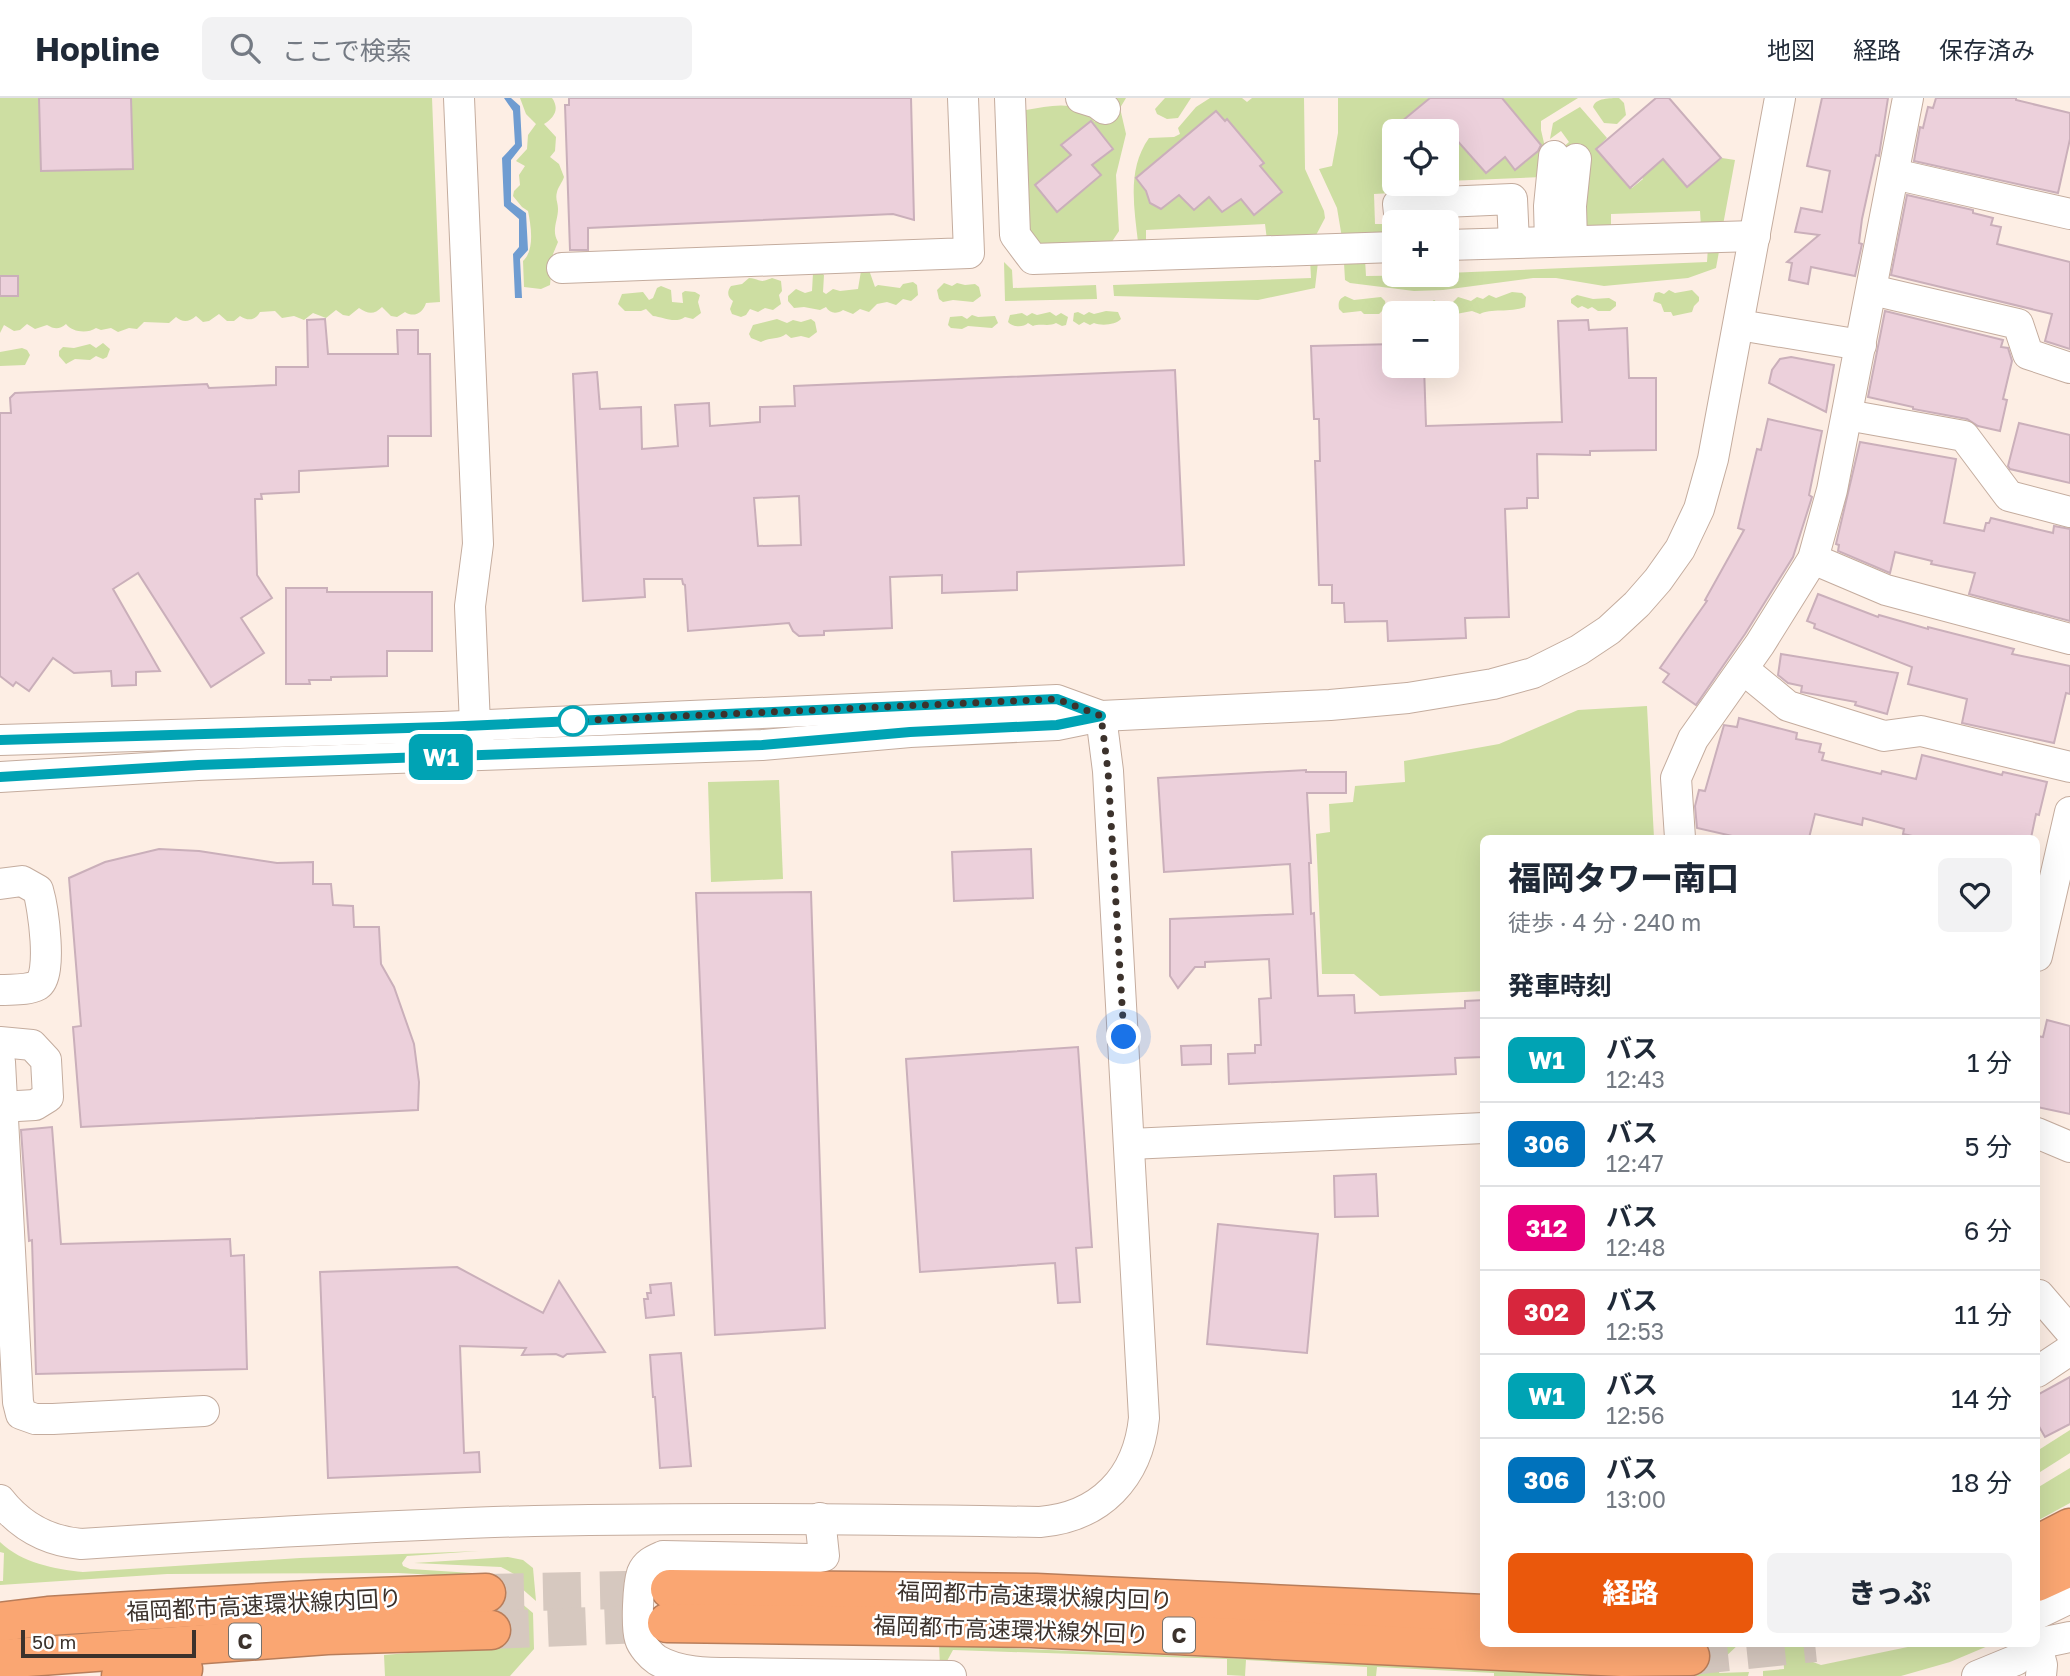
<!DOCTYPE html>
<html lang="ja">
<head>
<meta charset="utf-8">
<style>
	body { margin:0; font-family:"Golos Text","Noto Sans JP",sans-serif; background:#f2f2f3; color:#1f2937; height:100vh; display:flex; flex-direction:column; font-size:26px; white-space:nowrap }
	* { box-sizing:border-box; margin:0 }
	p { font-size:23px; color:#747a83 }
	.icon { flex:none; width:38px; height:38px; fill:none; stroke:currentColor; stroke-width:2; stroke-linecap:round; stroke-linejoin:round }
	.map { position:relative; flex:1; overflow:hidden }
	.panel { position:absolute; left:1480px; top:737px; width:560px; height:812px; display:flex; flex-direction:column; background:#fff; border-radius:10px; box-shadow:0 7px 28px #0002 }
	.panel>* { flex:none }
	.badge { padding:0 14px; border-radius:10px; font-size:24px; line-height:46px }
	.controls { position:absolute; left:1382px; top:21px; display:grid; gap:14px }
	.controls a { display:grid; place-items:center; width:77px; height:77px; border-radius:10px; background:#fff; box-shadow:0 7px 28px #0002; font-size:35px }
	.scale { position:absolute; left:21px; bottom:18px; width:175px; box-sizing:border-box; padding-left:7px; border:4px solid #3c322c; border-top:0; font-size:19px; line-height:24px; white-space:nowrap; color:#3c322c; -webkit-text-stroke:5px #fff; paint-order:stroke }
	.you { position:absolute; width:35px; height:35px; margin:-18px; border:5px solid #fff; border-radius:50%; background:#1a73e8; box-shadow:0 0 0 10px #1a73e833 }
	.map>.badge { position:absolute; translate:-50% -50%; box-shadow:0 0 0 4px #fff }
	h2 { padding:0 28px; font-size:26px; line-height:63px }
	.round { display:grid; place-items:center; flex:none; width:74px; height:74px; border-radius:10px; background:#f2f2f3 }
	.headline { display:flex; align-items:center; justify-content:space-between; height:119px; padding:0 28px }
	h1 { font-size:33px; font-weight:800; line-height:52px }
	.cta { display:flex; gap:14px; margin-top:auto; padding:14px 28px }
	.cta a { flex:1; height:80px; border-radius:10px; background:#ea580c; color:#fff; font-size:28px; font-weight:800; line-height:80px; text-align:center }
	.cta a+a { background:#f2f2f3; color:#1f2937 }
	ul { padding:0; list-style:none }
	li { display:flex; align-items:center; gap:21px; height:84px; padding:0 28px; border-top:2px solid #e0e1e3 }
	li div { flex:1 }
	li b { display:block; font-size:26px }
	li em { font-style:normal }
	li .badge { min-width:77px; font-weight:700; text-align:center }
	header { display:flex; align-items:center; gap:42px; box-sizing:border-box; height:98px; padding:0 35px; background:#fff; border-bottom:2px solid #e0e1e3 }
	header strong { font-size:33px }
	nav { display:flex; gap:38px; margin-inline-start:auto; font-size:24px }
	.search { width:490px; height:63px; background:#f2f2f3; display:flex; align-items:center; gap:18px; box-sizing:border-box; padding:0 24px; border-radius:10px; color:#747a83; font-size:26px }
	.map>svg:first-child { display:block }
	.green { fill:#cddea2 }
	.water { fill:#6f9cd1 }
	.building { fill:#ecd0db; stroke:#caafba; stroke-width:2; fill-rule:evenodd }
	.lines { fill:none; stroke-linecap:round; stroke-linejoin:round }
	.highway-tunnel { stroke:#d6c8bf; stroke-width:38; stroke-dasharray:38 19; stroke-linecap:butt }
	.minor-casing { stroke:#c4ac9e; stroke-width:32 }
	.highway-casing { stroke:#b87d5a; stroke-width:41 }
	.minor { stroke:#fff; stroke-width:30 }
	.highway { stroke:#faa672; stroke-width:38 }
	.line-casing { stroke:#fff; stroke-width:16 }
	.line { stroke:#00a3b4; stroke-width:10 }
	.walk { stroke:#3c322c; stroke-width:7; stroke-dasharray:0 12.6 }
	.stop-dot { fill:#fff; stroke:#00a3b4; stroke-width:3.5 }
	.labels { text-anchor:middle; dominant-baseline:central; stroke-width:5; stroke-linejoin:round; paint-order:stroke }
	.shield { fill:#fff; stroke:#76706b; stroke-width:2 }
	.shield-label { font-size:21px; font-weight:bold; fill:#3c322c }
	.street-label { font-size:23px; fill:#3c322c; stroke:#fff }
</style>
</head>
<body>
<header>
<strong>Hopline</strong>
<div class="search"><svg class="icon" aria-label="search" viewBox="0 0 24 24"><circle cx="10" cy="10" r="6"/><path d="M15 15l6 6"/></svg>ここで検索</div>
<nav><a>地図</a><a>経路</a><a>保存済み</a></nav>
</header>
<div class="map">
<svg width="2070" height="1578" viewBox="0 0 2070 1578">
	<rect width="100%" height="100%" fill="#fdeee4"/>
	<g class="green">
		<path d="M0 0H432L440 204 426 205C423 215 414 220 405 214L397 219 391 218 382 209C374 217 368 216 359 210L349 218 343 217 336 212 326 220 313 215 304 222 294 218 282 220 275 213 260 214C255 223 248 223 240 218L234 223H227L219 216 209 223 203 224 196 218C189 224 183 225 176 219L169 225 144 224 137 231 129 230 118 234 111 230 101 232 96 230C87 236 72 234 66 226 59 232 54 231 47 227L35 231 27 226 20 232 14 233 4 227 0 235Z"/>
		<path d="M520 0H552C560 11 554 20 544 26L556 39 555 53 550 59 559 66 564 79C562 85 558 89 557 94 555 101 558 104 558 111 558 123 551 132 558 144L553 156 550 187 541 191 524 189 523 163C535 152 531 128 528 113L522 109 513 98 514 93 520 87 519 77 525 68 516 63 527 51 528 37 536 26 526 16Z"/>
		<path d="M1107 0H1126L1120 10 1126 36 1116 77 1119 133 1109 148 1044 152 1029 138 1026 12C1052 8 1077 0 1095 24L1117 6Z"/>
		<path d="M1165 0H1191L1178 20 1167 21 1157 16 1155 11Z"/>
		<path d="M1210 0H1242L1247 4 1252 0H1304L1305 71 1324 113 1325 120 1314 141 1267 142 1265 126 1146 132V147L1138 144C1134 108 1127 71 1149 40L1174 39 1180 36 1178 30 1196 9Z"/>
		<path d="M1338 0H1578L1541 23V32L1547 58 1542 79 1447 83V33H1395V84L1392 85V95L1374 96 1375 126H1385L1386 138 1342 140 1337 110 1319 71 1332 68 1338 35Z"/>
		<path d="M1619 0 1624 5 1626 17 1617 26 1604 25 1593 9C1595 0 1610 0 1619 0Z"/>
		<path d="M1580 9 1607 40 1596 51 1632 90 1643 81 1641 78 1663 60 1688 89 1722 60 1735 62 1723 127 1701 129 1700 113 1611 116V131L1583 132 1559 53 1569 44 1561 33 1550 41 1553 25Z"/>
		<path d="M1720 148 1716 170 1688 180 1604 188 1556 180H1533L1443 192 1414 193 1350 185 1345 182 1344 165 1365 161 1366 178 1447 177V175L1707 164 1708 149Z"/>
		<path d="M1310 161 1318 164 1315 190 1258 202 1114 198 1113 187 1311 180Z"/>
		<path d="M1004 164 1012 172 1013 190 1096 187 1097 201 1005 203Z"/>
		<path d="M869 172 875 189 878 187 900 190 903 186 913 184 917 187 918 197 911 203 903 201 896 207 887 204 877 206 869 214 860 211 853 216 843 212C837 216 830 216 826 209L820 212 804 209 794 210 788 203V198L796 191 805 195 812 193 813 175 821 174 824 177 823 194 826 196 833 191 840 193 858 191 861 173Z"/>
		<path d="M749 180C762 181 758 186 772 180L781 183 782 193 779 197 781 206 773 212 765 210 758 214 750 211 746 217 741 219 732 216 730 211 733 203C727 199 727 193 731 188L742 186Z"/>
		<path d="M944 185 952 188 957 185 965 187 975 186 979 189 981 198 973 204 953 202 943 204 939 201 937 192Z"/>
		<path d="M661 188 671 192 672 204 683 205 682 195 685 193 695 194 700 197 698 204 701 215 693 221 685 219C675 226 663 219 653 218L646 211 641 213H625L618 206 622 196 643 194 649 202 653 200 657 190Z"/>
		<path d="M1669 192 1675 195 1692 192 1699 199V203L1694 208 1692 214 1673 218 1671 214H1664L1661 206 1653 203 1655 195 1659 194 1664 196Z"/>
		<path d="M1512 194 1522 195 1526 199 1525 209C1510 215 1490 210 1480 216L1472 213 1456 216 1452 212 1447 216 1440 212 1435 215 1428 211V207L1434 202 1440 206 1446 203 1451 206 1458 199 1471 203 1477 199 1483 201 1489 197 1496 200Z"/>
		<path d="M1577 197 1593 201 1609 200 1616 204V208L1610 213H1598L1592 209 1588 211 1582 208 1578 210 1571 205V201Z"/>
		<path d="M1345 198 1354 202 1381 199 1385 203 1386 209 1379 216H1364L1361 213 1343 215 1339 211C1338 204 1339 201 1345 198Z"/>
		<path d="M1106 213 1118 214 1121 221C1116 227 1101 228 1094 225L1090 227 1084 224 1079 227 1073 223 1074 215 1078 214 1084 217 1089 214 1094 216Z"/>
		<path d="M1050 214 1056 218 1061 215 1068 219 1066 227 1062 228 1056 225C1049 229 1040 225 1033 228L1028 225C1023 230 1012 229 1008 224L1010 217 1022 215 1027 218 1032 215 1037 217Z"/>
		<path d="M972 217 978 219 995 218 998 225 992 230 968 228 962 231 951 230 948 227 950 219 962 218 967 221Z"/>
		<path d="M777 221 787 225 793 222 801 224 811 221 815 224 817 234 809 240 801 238 791 240 786 236C779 242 769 239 761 244L751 240 749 236 753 227Z"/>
		<path d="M103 245 110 251 107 259 103 261 96 258 90 262 75 261 66 266 59 258V253L63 249 74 250 90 246 96 250Z"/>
		<path d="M22 250 27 252 30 257 25 267 0 268V254Z"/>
		<path d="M1647 608 1654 740H1484V893L1380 898 1354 876H1322L1316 736 1330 734 1329 706 1353 704 1355 688 1405 684 1404 663 1499 646 1578 612Z"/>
		<path d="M779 682 783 781 711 784 708 684Z"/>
		<path d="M2070 1332V1355L2037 1376V1353Z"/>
		<path d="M2070 1370V1405L2037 1423V1390Z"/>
		<path d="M0 1444C22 1465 54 1471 83 1474L300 1460 479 1453 407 1458 402 1465 403 1468 410 1471 503 1477 508 1494 533 1515 534 1551 510 1578H385L384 1557 493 1548 494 1480 398 1475 167 1476 0 1487V1483H3L4 1455 0 1454Z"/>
		<path d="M508 1459 523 1462 533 1470 536 1503 520 1489 514 1476 501 1469 414 1465Z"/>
		<path d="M1690 1545H1740L1721 1563 1719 1575 1749 1574 1748 1578H1494V1575L1377 1569 1376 1578H1367V1569L1246 1562 1245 1578 1227 1577V1561L953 1552 947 1563 940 1567 939 1547 1495 1572Z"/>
		<path d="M1765 1545H1812L1813 1564 1821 1567 1927 1545H1995L1950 1564 1901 1578H1763V1573L1784 1571C1784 1557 1779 1551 1765 1545Z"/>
	</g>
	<path class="water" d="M504 0H511L520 8 522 48 511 62V104L526 115 528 152 520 161 522 200H515L513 156 519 149V121L504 108 502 60 515 46 513 13Z"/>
	<g class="building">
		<path d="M39 0H131L133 71 41 73Z"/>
		<path d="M569 0H911L914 122 893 116 588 130V152H570L565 7H569Z"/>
		<path d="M1430 0H1502L1541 47 1538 53 1515 72 1505 59 1486 75 1455 40 1447 46V33H1390Z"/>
		<path d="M1656 0H1669L1721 60 1687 89 1663 61 1630 90 1596 51Z"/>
		<path d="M1822 0H1888L1879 58 1876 57 1862 121 1859 145 1862 146 1855 178 1811 169 1808 186 1789 182 1792 165 1787 164 1819 137 1795 134 1801 110 1822 114 1830 73 1807 68Z"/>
		<path d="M1936 0H2016V2L2070 15V41L2058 95 1914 63 1920 29 1923 30 1928 9 1933 10Z"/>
		<path d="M1216 13 1225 23 1227 21 1264 65 1260 68 1282 94 1254 117 1241 101 1222 114 1209 99 1194 112 1179 97 1161 111 1150 105 1146 93 1136 80Z"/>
		<path d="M1091 23 1113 51 1092 67 1101 77 1057 114 1035 87 1071 57 1061 47Z"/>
		<path d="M1907 97 1973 112V115L1993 120 1991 127 2001 129 1997 146 2070 164V251L2045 243 2052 216 1891 177Z"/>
		<rect x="0" y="178" width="18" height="20"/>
		<path d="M1885 213 2003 242 2001 249 2008 250 2012 263 2003 301 2007 302 2000 333 1978 328 1967 321 1913 311V309L1868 299Z"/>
		<path d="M325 221 328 256H398L397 232H418V256H430L431 338H388V368L299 373V394L261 396 262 401H255L257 477 272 500 241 520 264 555 211 589 138 475 113 491 160 573 136 574V587L112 588 111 573 74 575 53 560 29 593 16 584 13 588 0 578V315H11L10 300 15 295 207 286 209 290 276 287V269H308L307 222Z"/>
		<path d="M1588 222 1589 232 1627 230 1629 280H1656V352L1590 353V357L1537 356 1538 400H1527V410L1505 411 1509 519 1465 520 1466 540 1388 543 1387 523 1345 524 1344 505H1332V487H1319L1315 363H1320L1319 321H1314L1311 248 1395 246V268H1424L1426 328 1562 324 1558 223Z"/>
		<path d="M1791 259 1834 267 1826 314 1769 285 1772 272 1780 261Z"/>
		<path d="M1175 272 1184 467 1017 474V492L942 495V477L890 479 892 530 824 533V537L799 538 793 533 789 525 688 533 685 487 683 486 682 481H644L645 499 583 503 573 276 597 274 600 311 641 309 642 351 678 348 675 307 709 305 710 328 760 324V309L795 308 794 288ZM799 398 801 447 758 448 754 400Z"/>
		<path d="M1768 321 1822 333 1809 397 1812 399 1793 459 1745 536 1696 607 1663 584 1669 576 1660 570 1707 503 1705 502 1744 432 1738 430 1757 351 1761 352Z"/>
		<path d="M2019 325 2070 337V385L2010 371 2008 368Z"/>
		<path d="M1860 344 1956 361 1944 425 1984 433 1986 425H1989L1991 420 2053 435 2054 428 2070 431V523L1969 496 1975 475 1931 466 1932 463 1895 454 1890 475 1838 453 1839 447 1836 446Z"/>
		<path d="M286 490H327V494H432V553H387V578L331 579V582H309L310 586H286Z"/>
		<path d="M1818 496 1878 519 1879 517 1928 531V529L2014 551 2012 556 2070 568V596L2066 595 2054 645 1962 625 1967 601 1908 586 1912 569 1814 530 1815 526 1807 523Z"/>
		<path d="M1781 556 1898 575 1887 616 1855 607 1856 604 1801 594 1802 588 1788 585 1778 577Z"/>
		<path d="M1739 620 1797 635 1796 641 1821 646 1819 654 1824 655 1822 662 1881 676 1882 673 1916 681 1922 657 2002 677 2003 674 2047 684 2039 717 2036 716 2031 740H1922L1903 736 1904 731 1863 720 1862 727 1815 716 1809 740H1741L1697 730 1695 708 1699 692 1705 693 1724 627 1737 629Z"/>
		<path d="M1306 672V674H1346V695H1307L1311 765H1309L1311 816 1314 815 1318 898 1354 897 1355 915 1465 910V903L1484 902V959L1455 960 1456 976 1229 986 1228 956 1255 955V947H1261L1259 901 1271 900 1269 861 1205 864V869H1195L1178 890 1170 878V821L1293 816 1290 766 1164 774 1158 680Z"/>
		<path d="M159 751 199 753 277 765 313 764V786H331L333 807 353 808 354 829H379L381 866 394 889 414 946 419 984 418 1012 81 1029 73 929 81 928 69 780 105 764Z"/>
		<path d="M1031 751 1033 800 954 803 952 754Z"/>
		<path d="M811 794 825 1230 715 1237 696 795Z"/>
		<path d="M2047 922 2070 928V1016L2037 1009V938L2043 939Z"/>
		<path d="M1211 947V966L1182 967 1181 948Z"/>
		<path d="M1078 949 1092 1149 1076 1150 1080 1204 1058 1205 1055 1165 920 1174 906 961Z"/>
		<path d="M52 1029 61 1146 230 1141 231 1158 244 1157 247 1271 36 1276 32 1142 29 1143 21 1032Z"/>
		<path d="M1376 1076 1378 1118 1335 1119 1334 1078Z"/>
		<path d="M1218 1126 1318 1136 1307 1255 1207 1246Z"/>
		<path d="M457 1169 543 1215 559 1183 605 1254 567 1256 563 1259 556 1256 522 1257 526 1250 460 1248 464 1355 479 1354 480 1374 328 1380 320 1174Z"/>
		<path d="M671 1185 674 1217 646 1220 644 1201H648L647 1195H651L650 1187Z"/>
		<path d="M681 1255 691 1368 660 1370 655 1299H653L650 1257Z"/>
		<path d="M2070 1279V1326L2045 1339 2037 1325V1297Z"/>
	</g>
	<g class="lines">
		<g class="highway-tunnel">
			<path d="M486 1495 670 1491"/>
			<path d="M491 1532 667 1525"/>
			<path d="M1690 1558 1815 1545"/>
		</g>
		<defs>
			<g id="minor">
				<path d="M459 0 478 446 470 508 475 627 479 646"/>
				<path d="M1010 0 1015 137 1033 161 1395 149"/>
				<path d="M1081 0 1097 5 1105 11"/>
				<path d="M1894 76 2070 116"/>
				<path d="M1400 124 1398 106 1512 101 1514 145"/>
				<path d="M1572 143 1571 108 1576 61"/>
				<path d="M1550 144 1549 108 1554 58"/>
				<path d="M1447 147 1755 138"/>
				<path d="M562 170 969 155 963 0"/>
				<path d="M1872 192 2018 226 2028 256 2070 270"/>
				<path d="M1739 227 1861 247"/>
				<path d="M1847 317 1964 338 2009 398 2070 414"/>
				<path d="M1813 461 1886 492 2070 541"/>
				<path d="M1743 571 1788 608 1884 638 1921 633 2070 669"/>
				<path d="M0 642 442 629 1057 602 1101 618"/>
				<path d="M0 679 198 667 762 647 910 634 1057 627 1101 618 1330 607 1408 600 1493 586 1533 575 1579 552 1609 532 1637 506 1658 482 1680 451 1699 411 1713 361 1780 0"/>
				<path d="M1680 740 1676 680 1693 641 1760 546 1813 461 1832 392 1908 0"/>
				<path d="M0 786 22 783 38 792C43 809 53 877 38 887 27 893 12 891 0 892"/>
				<path d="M2037 858 2070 714"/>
				<path d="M0 944 32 947 46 962 48 999 35 1007 0 1009"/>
				<path d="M0 964 18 1304 21 1316 35 1321H53L204 1313"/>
				<path d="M2037 1035 2070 1049"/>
				<path d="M1130 1046 1484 1030"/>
				<path d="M2039 1197 2070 1233"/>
				<path d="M2037 1274 2070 1252"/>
				<path d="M0 1402C21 1429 48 1443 81 1446 219 1437 356 1429 494 1424 676 1419 858 1421 1040 1424 1100 1419 1138 1380 1144 1320L1108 673 1101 618"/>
				<path d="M2037 1516 2070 1500"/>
				<path d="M2036 1545 2042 1567 2041 1578"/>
				<path d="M2036 1546 2070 1539"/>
				<path d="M733 1575 951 1578"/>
				<path d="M732 1578 733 1575C708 1575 679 1575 657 1562 651 1558 642 1548 640 1541 636 1528 638 1487 642 1475 646 1465 654 1462 663 1458L809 1461 824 1458 820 1420"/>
				<path d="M1977 1578 2016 1562"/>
			</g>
			<g id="highway">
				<path d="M2037 1447 2070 1430"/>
				<path d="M2037 1484 2070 1469"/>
				<path d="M670 1491 1036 1495 1484 1516"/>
				<path d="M0 1524 48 1518 325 1501 486 1495"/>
				<path d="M667 1525 1032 1530 1622 1559 1690 1558"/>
				<path d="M0 1561 327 1537 491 1532"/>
				<path d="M121 1578 183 1571"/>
			</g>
		</defs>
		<use href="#minor" class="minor-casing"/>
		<use href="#highway" class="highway-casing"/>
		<use href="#minor" class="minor"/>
		<use href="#highway" class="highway"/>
	</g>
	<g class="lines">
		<defs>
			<path id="line" d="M0 642 442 629 1057 601 1101 618 1057 627 910 634 762 647 198 667 0 679"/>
		</defs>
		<use href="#line" class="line-casing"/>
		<use href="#line" class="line"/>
		<path class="walk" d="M573 623 1057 601 1101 618 1108 673 1124 939"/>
	</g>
	<circle class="stop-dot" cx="573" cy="623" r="14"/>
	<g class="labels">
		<g class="shield">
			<rect x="1163" y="1519.5" width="32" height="35" rx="5"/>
			<rect x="229" y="1525.5" width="32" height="35" rx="5"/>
		</g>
		<g class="shield-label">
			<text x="1179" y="1537">C</text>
			<text x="245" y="1543">C</text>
		</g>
		<g class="street-label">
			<text transform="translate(1035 1497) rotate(2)">福岡都市高速環状線内回り</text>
			<text transform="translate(264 1506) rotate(-3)">福岡都市高速環状線内回り</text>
			<text transform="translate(1011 1531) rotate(2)">福岡都市高速環状線外回り</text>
		</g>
	</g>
</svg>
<div class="controls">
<a><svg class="icon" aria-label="locate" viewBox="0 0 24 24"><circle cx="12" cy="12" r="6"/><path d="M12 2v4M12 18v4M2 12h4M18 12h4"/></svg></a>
<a>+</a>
<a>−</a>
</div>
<div class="scale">50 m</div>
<div class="you" style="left:1124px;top:939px"></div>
<b class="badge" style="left:441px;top:659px;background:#00a3b4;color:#fff">W1</b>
<section class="panel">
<div class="headline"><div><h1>福岡タワー南口</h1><p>徒歩 · 4 分 · 240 m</p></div><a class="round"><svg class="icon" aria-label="heart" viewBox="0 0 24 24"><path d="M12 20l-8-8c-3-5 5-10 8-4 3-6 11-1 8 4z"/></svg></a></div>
<h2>発車時刻</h2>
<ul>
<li><span class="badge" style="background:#00a3b4;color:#fff">W1</span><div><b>バス</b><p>12:43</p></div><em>1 分</em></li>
<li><span class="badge" style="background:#0072bc;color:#fff">306</span><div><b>バス</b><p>12:47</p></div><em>5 分</em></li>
<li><span class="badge" style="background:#e6007e;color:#fff">312</span><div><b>バス</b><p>12:48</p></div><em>6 分</em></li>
<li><span class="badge" style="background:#d7263d;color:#fff">302</span><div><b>バス</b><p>12:53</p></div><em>11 分</em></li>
<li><span class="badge" style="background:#00a3b4;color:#fff">W1</span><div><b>バス</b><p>12:56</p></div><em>14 分</em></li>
<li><span class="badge" style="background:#0072bc;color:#fff">306</span><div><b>バス</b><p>13:00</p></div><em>18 分</em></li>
</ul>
<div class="cta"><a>経路</a><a>きっぷ</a></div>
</section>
</div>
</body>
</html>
